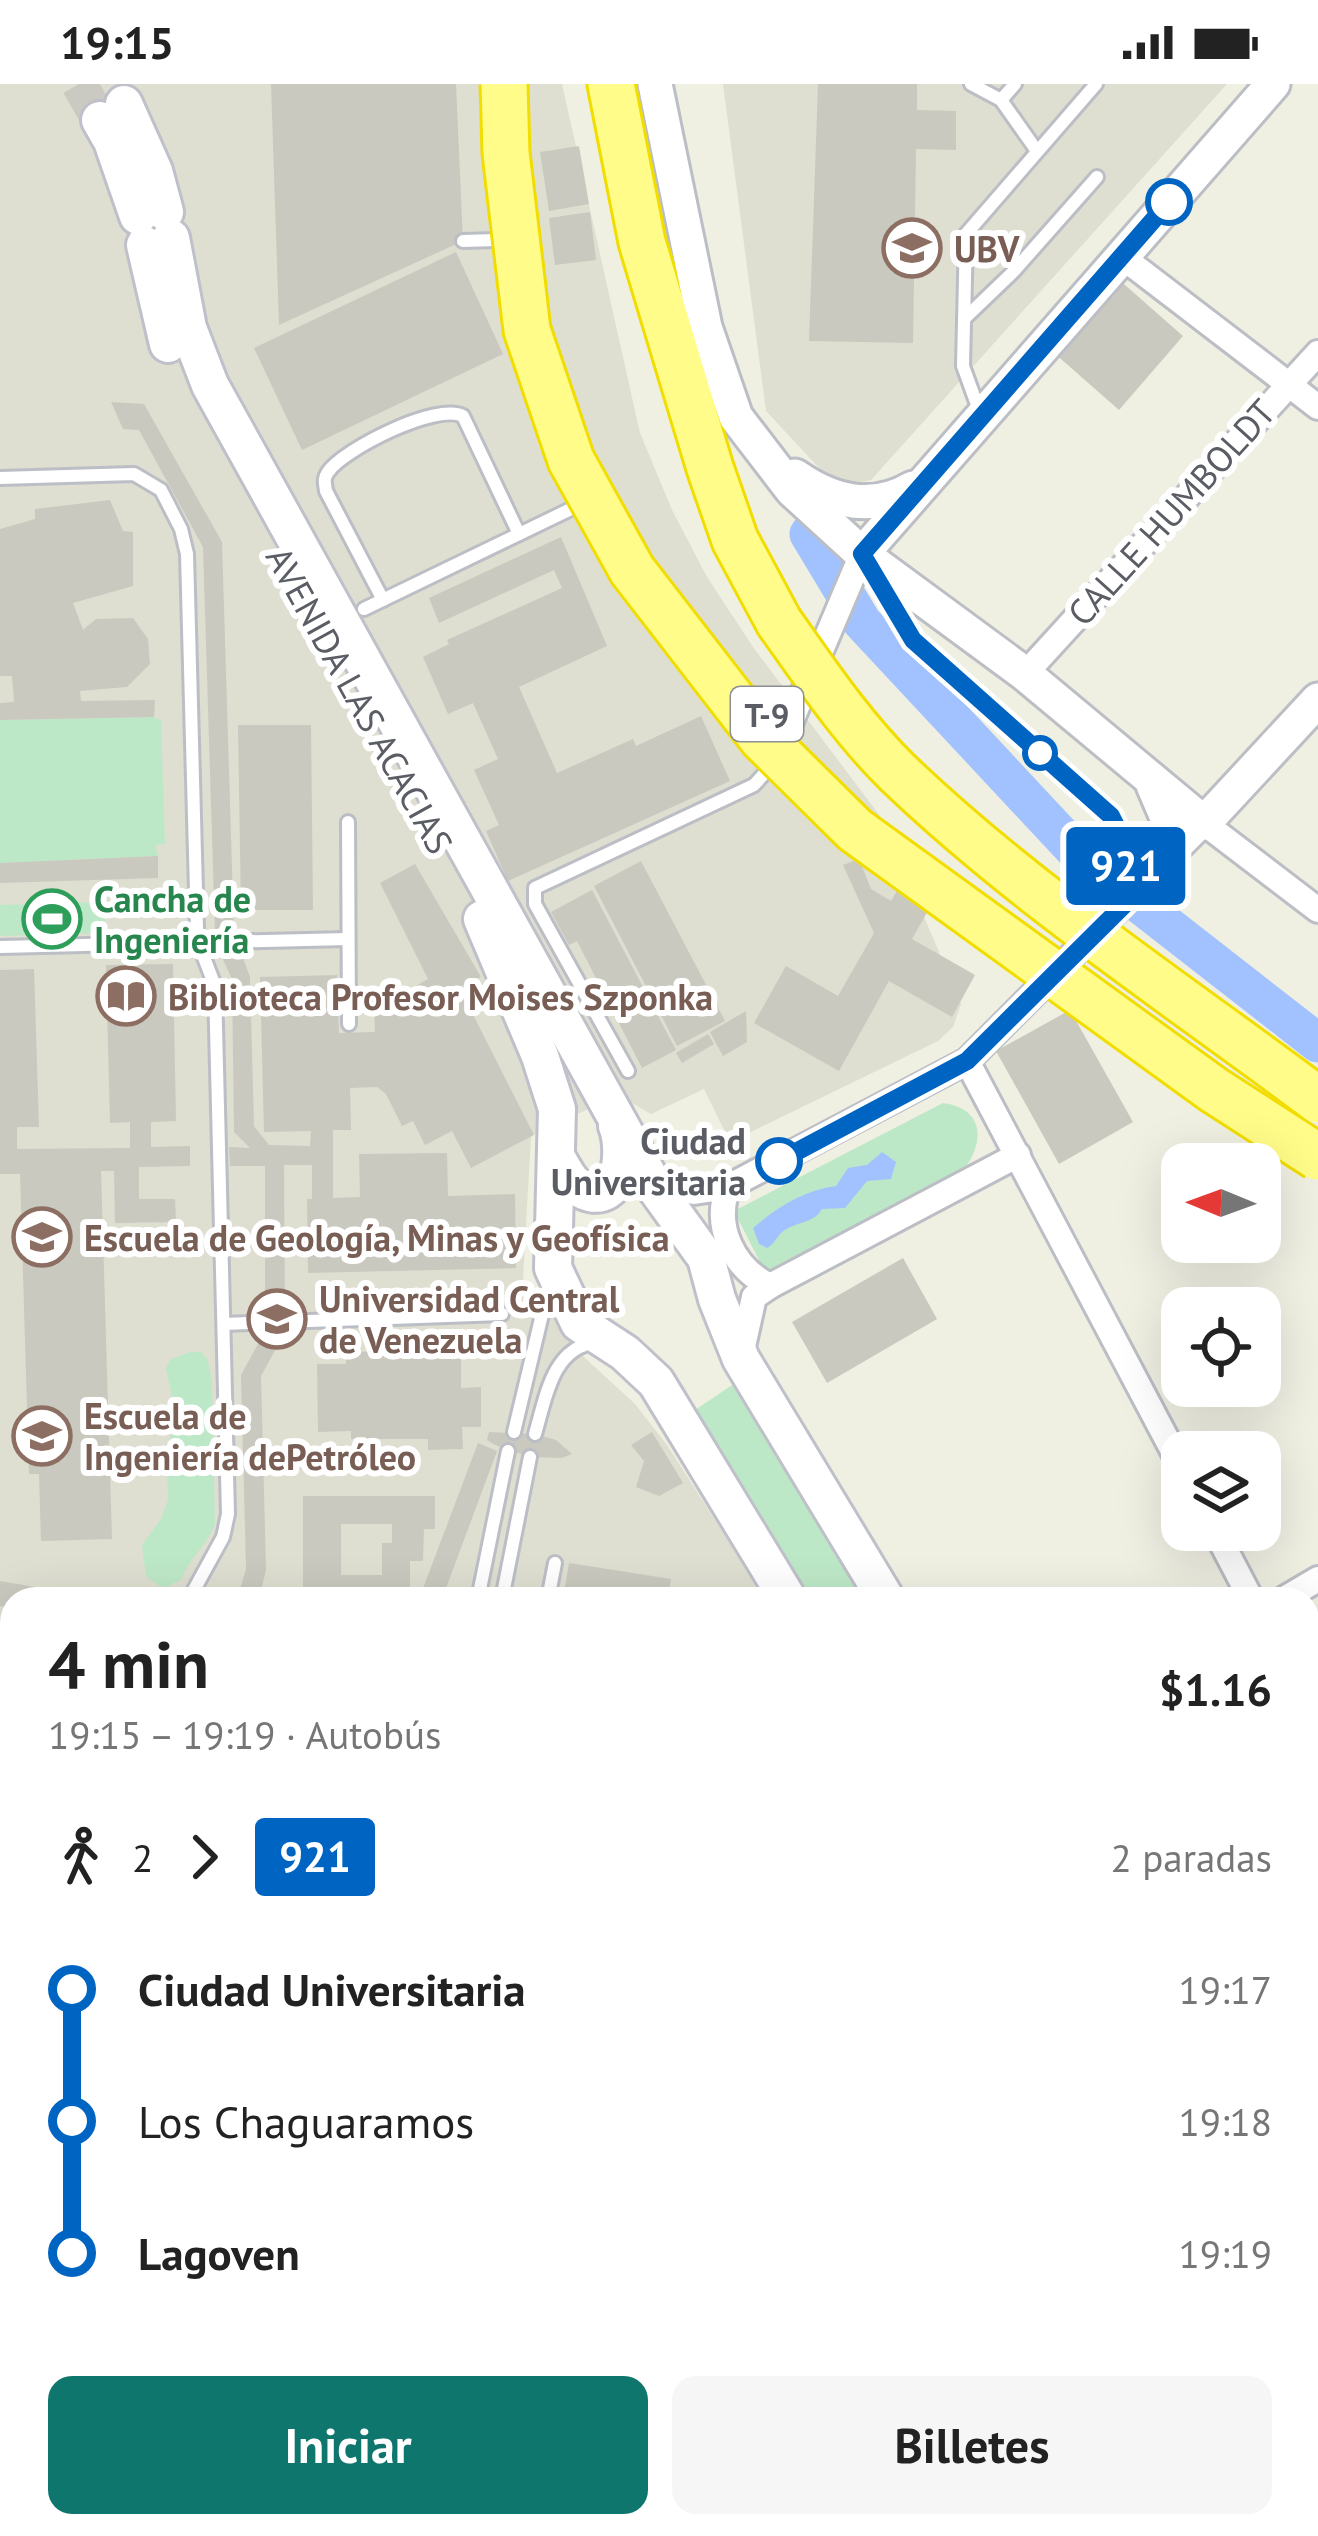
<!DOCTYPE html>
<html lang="es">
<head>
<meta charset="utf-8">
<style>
	body { margin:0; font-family:"PT Sans",sans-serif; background:#f6f6f6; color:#222; height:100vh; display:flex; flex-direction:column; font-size:45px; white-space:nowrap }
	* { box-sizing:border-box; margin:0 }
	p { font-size:39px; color:#767676 }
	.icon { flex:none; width:66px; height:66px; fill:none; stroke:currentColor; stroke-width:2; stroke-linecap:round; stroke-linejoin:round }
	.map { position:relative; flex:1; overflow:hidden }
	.side { position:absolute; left:0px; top:1503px; width:1320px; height:951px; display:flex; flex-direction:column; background:#fff; border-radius:36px 36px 0 0; box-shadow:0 12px 48px #0002 }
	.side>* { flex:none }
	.badge { padding:0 24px; border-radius:9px; font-size:42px; line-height:78px }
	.needle { width:78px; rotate:271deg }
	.buttons { position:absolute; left:1161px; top:1059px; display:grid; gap:24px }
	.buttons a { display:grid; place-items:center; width:120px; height:120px; border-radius:24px; background:#fff; box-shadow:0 12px 48px #0002; font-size:60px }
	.map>.badge { position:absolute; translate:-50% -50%; box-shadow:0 0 0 6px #fff }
	.legs { display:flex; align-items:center; gap:18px; height:132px; padding:0 48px; font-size:39px }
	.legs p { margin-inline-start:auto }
	.overview { display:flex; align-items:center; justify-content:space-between; height:204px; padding:0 48px }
	h1 { font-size:66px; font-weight:700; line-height:90px }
	.cta { display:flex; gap:24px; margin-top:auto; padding:24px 48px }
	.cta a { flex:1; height:138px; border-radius:24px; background:#0f766e; color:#fff; font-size:48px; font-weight:700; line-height:138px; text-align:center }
	.cta a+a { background:#f6f6f6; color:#222 }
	ul { padding:0 48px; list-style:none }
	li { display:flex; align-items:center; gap:42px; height:132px; font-size:45px }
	li i { display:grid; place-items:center; width:18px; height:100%; margin:0 15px; background:currentColor }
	li i::after { content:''; width:30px; height:30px; margin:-15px; border:9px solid; border-radius:50%; background:#fff }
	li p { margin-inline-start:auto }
	li:first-child i { background:linear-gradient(#0000 50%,currentColor 0) }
	li:last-child i { background:linear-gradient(currentColor 50%,#0000 0) }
	.status { display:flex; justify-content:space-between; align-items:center; height:84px; padding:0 60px; background:#fff; direction:ltr }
	.status svg { height:33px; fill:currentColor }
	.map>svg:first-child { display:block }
	.education { fill:#deded1 }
	.green { fill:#bde8c7 }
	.water { fill:#a2c1ff }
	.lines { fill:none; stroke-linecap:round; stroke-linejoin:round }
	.river { stroke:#a2c1ff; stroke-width:39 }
	.building { fill:#cac9bf; fill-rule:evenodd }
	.secondary-tunnel { stroke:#cacac2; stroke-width:36; stroke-dasharray:36 18; stroke-linecap:butt }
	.service-casing { stroke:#bcbec5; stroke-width:18 }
	.minor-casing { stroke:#bcbec5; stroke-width:30 }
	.tertiary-casing { stroke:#bcbec5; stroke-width:39 }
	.secondary-casing { stroke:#bfc0c9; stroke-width:42 }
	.motorway-casing { stroke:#f1dd00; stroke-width:51 }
	.service { stroke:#fff; stroke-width:12 }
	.minor { stroke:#fff; stroke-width:24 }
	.tertiary { stroke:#fff; stroke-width:33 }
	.secondary { stroke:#fff; stroke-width:36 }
	.motorway { stroke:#fffc89; stroke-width:45 }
	.motorway-bridge-casing { stroke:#f1dd00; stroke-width:51; stroke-linecap:butt }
	.motorway-bridge { stroke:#fffc89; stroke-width:45 }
	.line-1-casing { stroke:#fff; stroke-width:27 }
	.line-1 { stroke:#0064c3; stroke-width:18 }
	.stop-1-dot { fill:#fff; stroke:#0064c3; stroke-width:6 }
	.labels { text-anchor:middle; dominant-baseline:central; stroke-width:12; stroke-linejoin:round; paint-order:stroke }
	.shield { fill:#fff; stroke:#8c8e92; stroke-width:3 }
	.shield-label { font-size:33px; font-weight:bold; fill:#5a5d64 }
	.education-label { font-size:36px; font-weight:bold; fill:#785e54; stroke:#fff; text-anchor:start }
	.street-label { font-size:36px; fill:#5a5d64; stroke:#fff }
	.leisure-label { font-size:36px; font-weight:bold; fill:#27864d; stroke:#fff; text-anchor:start }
	.stop-label { font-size:36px; font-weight:bold; fill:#5a5d64; stroke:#fff; text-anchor:end }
</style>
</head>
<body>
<div class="status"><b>19:15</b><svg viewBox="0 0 49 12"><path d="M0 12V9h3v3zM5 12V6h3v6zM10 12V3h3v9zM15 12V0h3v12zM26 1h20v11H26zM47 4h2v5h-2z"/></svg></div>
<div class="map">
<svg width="1318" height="2452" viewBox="0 0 1318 2452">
	<rect width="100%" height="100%" fill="#efefe2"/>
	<g class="education">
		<path d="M0 0H562L640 349 672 426 707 493 753 563 883 736 961 920 953 943 938 957 730 1058 704 1005 651 1030 618 1011 531 1052 523 1195 585 1274 635 1320 667 1361 766 1515H12V2442H1308V2363L1318 2377V2452H0Z"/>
		<path d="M723 0H1227L871 396 836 402 766 327Z"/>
	</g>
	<g class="green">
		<path d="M154 633 161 636 165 760 155 761 158 772 0 779V636Z"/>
		<path d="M104 818 105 849 0 852V821Z"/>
		<path d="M943 1019C982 1024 986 1055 965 1084L765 1188 734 1127Z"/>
		<path d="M190 1268H201L208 1276 212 1298 215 1440C207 1462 188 1475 182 1495L163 1505 146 1492 142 1461 161 1435 168 1416 167 1375 175 1326 166 1284 171 1275Z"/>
		<path d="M741 1295 871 1515H810L695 1326Z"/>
		<path d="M1308 2185 1318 2199V2345L1308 2331Z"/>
		<path d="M1308 2416 1318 2430V2452H1129L1122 2442H1308Z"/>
	</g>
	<path class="water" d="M882 1068 896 1078 891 1095 867 1097 845 1124 822 1125C813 1141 793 1137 780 1150 776 1155 773 1161 767 1164L759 1160 753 1144C776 1124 804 1106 836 1102L848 1084 867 1081Z"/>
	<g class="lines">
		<path class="river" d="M809 450 862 538 1087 779 1318 959"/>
	</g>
	<g class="building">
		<path d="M271 0H456L463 157 279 241Z"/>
		<path d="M818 0H917V26L956 27V66L916 65 913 259 809 257Z"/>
		<path d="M579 62 589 120 549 127 540 68Z"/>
		<path d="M590 128 596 176 555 181 549 134Z"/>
		<path d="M456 168 503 270 302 366 254 264Z"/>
		<path d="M1117 194 1183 252 1119 326 1053 268Z"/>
		<path d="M111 318 144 320 222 458 234 850 215 849 203 463 139 346 123 345Z"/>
		<path d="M110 416 123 447 133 448V502L73 519 83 546 96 535 133 534 148 555 150 580 127 603 80 607 81 617 155 616 154 633 0 636V619L14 618 12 592H0V445L35 435V425Z"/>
		<path d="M561 453 607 562 519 603 557 689 633 655 636 662 701 632 730 697 508 797 486 747 499 741 474 686 498 675 473 619 448 630 423 573 449 560 447 556 562 504 554 486 439 539 429 514Z"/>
		<path d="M238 641H311L313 826H241Z"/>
		<path d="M158 772V794L0 799V779Z"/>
		<path d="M859 775 871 805 891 817 898 805 930 823 912 855 975 891 952 933 889 897 839 987 754 939 786 882 838 912 874 849 843 781Z"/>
		<path d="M641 777 725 937 677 962 594 802Z"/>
		<path d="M415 780 481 893 459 903 534 1051 471 1084 452 1047 425 1061 413 1037 402 1042 386 1010 377 1003 350 1004 351 1046H333V1114L360 1113 359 1070 447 1069 448 1112 515 1110 516 1184 308 1189 307 1115H312V1081H284L285 1228 265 1229V1082H230L229 1063 250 1064 234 1048 232 895 217 863H239L250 893 254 1042 269 1061 310 1062 311 1047 264 1048 260 893 337 891 339 949 375 948 374 925 428 895 380 799Z"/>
		<path d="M592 806 676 966 642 984 577 857 569 861 551 828Z"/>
		<path d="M173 880 176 1037 151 1038V1063L190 1062V1082L139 1083V1115H175L176 1138 115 1139 114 1087H101L112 1455 41 1457 39 1390H29L20 1090H0V886L34 885 39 1043H17V1065L130 1064V1038L110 1039 106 881Z"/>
		<path d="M1070 926 1133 1038 1059 1080 996 967Z"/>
		<path d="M746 927 747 958 723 972 710 948Z"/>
		<path d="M708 950 714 960 682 979 676 969Z"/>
		<path d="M903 1174 937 1235 827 1299 792 1238Z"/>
		<path d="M264 1249 284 1250 261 1292 266 1486 259 1515H237L246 1485 241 1291Z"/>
		<path d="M461 1266V1304L481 1303V1343H462L463 1365 428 1366V1355H351V1347L318 1348 317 1280H346V1268Z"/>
		<path d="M489 1348 535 1350 556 1356 572 1370 562 1374 530 1373 495 1361 487 1356Z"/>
		<path d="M652 1348 683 1399 659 1412 636 1403 644 1377 631 1361Z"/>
		<path d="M478 1359 497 1367 442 1515H419Z"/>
		<path d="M303 1412H435V1445H424L423 1477H410V1515H303ZM341 1440H392V1459H382V1491H341Z"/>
		<path d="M569 1479 671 1495 668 1515H563Z"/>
		<path d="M0 1497 92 1513 91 1515H12V1524L0 1522Z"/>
		<path d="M1318 1526V1592L1308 1575V1532Z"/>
		<path d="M0 1558 12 1564V1636L0 1661Z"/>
		<path d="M0 1690 12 1705V1868H0Z"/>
		<rect x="0" y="1967" width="12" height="19"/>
		<path d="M12 2029V2092L5 2078 0 2080V2034Z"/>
		<path d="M12 2193V2311L0 2294V2199Z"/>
		<rect x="408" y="2442" width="119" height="10"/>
		<path d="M610 2442H658L637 2452H589Z"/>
		<path d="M876 2442H1031L1032 2452H858Z"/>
	</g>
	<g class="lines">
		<path class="secondary-tunnel" d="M79 0 100 36"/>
		<defs>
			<g id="service">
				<path d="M971 0 1001 16 1037 67"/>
				<path d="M1001 16 1015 0"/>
				<path d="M463 157 496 156"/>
				<path d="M964 235 1013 188 1097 93"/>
				<path d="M979 326 963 282 966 150 1096 0"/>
				<path d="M0 394 134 390 161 406 181 445 187 470 197 845 198 858 215 902 228 1430 223 1453 189 1515"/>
				<path d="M878 497 913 556 1111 732 1119 748 1132 813"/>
				<path d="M383 516 326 407C325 399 323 395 328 388 344 365 437 318 463 332L519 450"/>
				<path d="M364 525 575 423"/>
				<path d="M348 738 349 940"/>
				<path d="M0 863 348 855"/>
				<path d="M628 987 535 820V804L754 701 773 680"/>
				<path d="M224 1240 502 1230"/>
				<path d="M514 1348 550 1197"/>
				<path d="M535 1350C546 1313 552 1264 596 1258"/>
				<path d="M478 1515 508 1367"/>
				<path d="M502 1515 530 1373"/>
				<path d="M548 1515 555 1479"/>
				<path d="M0 1954H12"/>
				<path d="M194 2442V2452"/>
				<path d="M377 2442 378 2452"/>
				<path d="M89 2452 105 2442"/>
				<path d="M133 2452 146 2442"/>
				<path d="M682 2452 702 2442"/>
				<path d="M741 2452 759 2442"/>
			</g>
			<g id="minor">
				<path d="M1121 172 1318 323"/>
				<path d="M1025 590 1318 269"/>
				<path d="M774 677 862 470"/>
				<path d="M967 977 1182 1384"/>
				<path d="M654 1102 694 1108 728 1103 967 977 1204 739 1318 826"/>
				<path d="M728 1103C713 1142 733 1184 770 1202"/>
				<path d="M742 1267 754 1213 770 1202 1018 1071"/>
				<path d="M1215 1446 1251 1515"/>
				<path d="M1284 1515 1318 1495"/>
				<path d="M1308 1614 1318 1631"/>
				<path d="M1308 2124 1318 2118"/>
			</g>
			<g id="tertiary">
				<path d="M655 0 705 243 736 333 792 406 862 470 1025 590 1204 739 1318 616"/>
				<path d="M795 392C832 418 872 428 913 404"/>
				<path d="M862 470 1273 0"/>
				<path d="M1153 701 1168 736 1165 780"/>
			</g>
			<g id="secondary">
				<path d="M124 20 154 87 165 128"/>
				<path d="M100 36 112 57 138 132"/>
				<path d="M171 154 188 244 210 301 654 1102 706 1174 717 1215 741 1275 886 1515"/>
				<path d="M145 161 168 260"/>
				<path d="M482 835 540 972 557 1025 553 1184 579 1239 625 1269 656 1298 788 1515"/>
				<path d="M558 1076C565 1087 571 1102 584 1107 623 1123 626 1064 617 1042"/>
				<path d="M1308 2183 1318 2197"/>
				<path d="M1308 2331 1318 2345"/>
			</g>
			<path id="motorway" d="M611 0 642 158 710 384 735 456 779 538"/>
		</defs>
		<use href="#service" class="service-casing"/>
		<use href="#minor" class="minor-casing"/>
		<use href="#tertiary" class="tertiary-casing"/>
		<use href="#secondary" class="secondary-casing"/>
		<use href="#motorway" class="motorway-casing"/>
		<use href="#service" class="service"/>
		<use href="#minor" class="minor"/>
		<use href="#tertiary" class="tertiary"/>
		<use href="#secondary" class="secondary"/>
		<use href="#motorway" class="motorway"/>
		<defs>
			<g id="motorway-bridge">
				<path d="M504 0 506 69 527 246 571 376 632 486 762 654 855 746 1214 1006 1318 1073"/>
				<path d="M779 538C816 590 852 644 898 689 1024 810 1178 911 1318 1016"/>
			</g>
		</defs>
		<use href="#motorway-bridge" class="motorway-bridge-casing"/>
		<use href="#motorway-bridge" class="motorway-bridge"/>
	</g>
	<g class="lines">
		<defs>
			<path id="line-1" d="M779 1077 967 977 1132 813 1119 748 1111 732 913 556 862 470 1169 118"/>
		</defs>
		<use href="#line-1" class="line-1-casing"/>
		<use href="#line-1" class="line-1"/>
	</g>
	<defs>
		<symbol id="university-ring" viewBox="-11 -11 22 22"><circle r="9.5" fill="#fff" stroke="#8d6e63" stroke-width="1.5"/><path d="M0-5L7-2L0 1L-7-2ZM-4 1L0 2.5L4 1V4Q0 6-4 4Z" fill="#8d6e63"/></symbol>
		<symbol id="stadium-ring" viewBox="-11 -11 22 22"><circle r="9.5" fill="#fff" stroke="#2e9e5b" stroke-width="1.5"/><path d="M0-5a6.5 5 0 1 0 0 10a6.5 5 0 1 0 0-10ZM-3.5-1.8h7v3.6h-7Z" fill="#2e9e5b"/></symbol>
		<symbol id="library-ring" viewBox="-11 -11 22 22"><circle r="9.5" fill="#fff" stroke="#8d6e63" stroke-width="1.5"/><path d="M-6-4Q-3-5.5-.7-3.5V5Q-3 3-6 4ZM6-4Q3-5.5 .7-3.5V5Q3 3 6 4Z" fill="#8d6e63"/></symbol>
	</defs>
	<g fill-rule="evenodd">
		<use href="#university-ring" x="879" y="131" width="66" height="66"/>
		<use href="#stadium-ring" x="19" y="802" width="66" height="66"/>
		<use href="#library-ring" x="93" y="879" width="66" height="66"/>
		<use href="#university-ring" x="9" y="1120" width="66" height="66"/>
		<use href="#university-ring" x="244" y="1202" width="66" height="66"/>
		<use href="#university-ring" x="9" y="1319" width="66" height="66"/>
	</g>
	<g class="stop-1-dot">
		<circle cx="1169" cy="118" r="21"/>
		<circle cx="1040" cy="669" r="15"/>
		<circle cx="779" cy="1077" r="21"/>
	</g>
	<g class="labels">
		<rect class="shield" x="731" y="603" width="72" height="54" rx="9"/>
		<g class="shield-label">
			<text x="767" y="630">T-9</text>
		</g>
		<g class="education-label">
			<text x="954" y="164">UBV</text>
			<text x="168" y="912">Biblioteca Profesor Moises Szponka</text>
			<text x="84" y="1153">Escuela de Geología, Minas y Geofísica</text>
			<text x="319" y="1214">Universidad Central<tspan x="319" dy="41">de Venezuela</tspan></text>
			<text x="84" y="1331">Escuela de<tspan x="84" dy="41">Ingeniería dePetróleo</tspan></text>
		</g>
		<g class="street-label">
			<text transform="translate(1171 428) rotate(-48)">CALLE HUMBOLDT</text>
			<text transform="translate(360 616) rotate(61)">AVENIDA LAS ACACIAS</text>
		</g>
		<g class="leisure-label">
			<text x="94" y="814">Cancha de<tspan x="94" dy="41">Ingeniería</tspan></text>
		</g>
		<g class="stop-label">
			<text x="746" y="1056">Ciudad<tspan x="746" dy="41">Universitaria</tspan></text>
		</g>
	</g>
</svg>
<div class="buttons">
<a><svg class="needle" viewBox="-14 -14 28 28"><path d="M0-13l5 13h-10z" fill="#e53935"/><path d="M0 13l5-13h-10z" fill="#767676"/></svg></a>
<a><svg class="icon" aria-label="locate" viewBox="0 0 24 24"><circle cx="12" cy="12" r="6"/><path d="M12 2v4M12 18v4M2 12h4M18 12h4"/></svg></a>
<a><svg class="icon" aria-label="layers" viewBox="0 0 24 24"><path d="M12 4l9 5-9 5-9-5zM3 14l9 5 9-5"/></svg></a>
</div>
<b class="badge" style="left:1126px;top:782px;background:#0064c3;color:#fff">921</b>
<section class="side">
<div class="overview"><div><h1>4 min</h1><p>19:15 – 19:19 · Autobús</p></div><b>$1.16</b></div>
<div class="legs"><svg class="icon" aria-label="walk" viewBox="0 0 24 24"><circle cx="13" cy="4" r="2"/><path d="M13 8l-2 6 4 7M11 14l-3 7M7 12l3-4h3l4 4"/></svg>2<svg class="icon" aria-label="forward" viewBox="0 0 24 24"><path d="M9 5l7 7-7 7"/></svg><b class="badge" style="background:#0064c3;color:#fff">921</b><p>2 paradas</p></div>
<ul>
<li><i style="color:#0064c3"></i><b>Ciudad Universitaria</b><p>19:17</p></li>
<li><i style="color:#0064c3"></i><span>Los Chaguaramos</span><p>19:18</p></li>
<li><i style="color:#0064c3"></i><b>Lagoven</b><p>19:19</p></li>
</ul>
<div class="cta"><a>Iniciar</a><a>Billetes</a></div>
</section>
</div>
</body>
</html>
